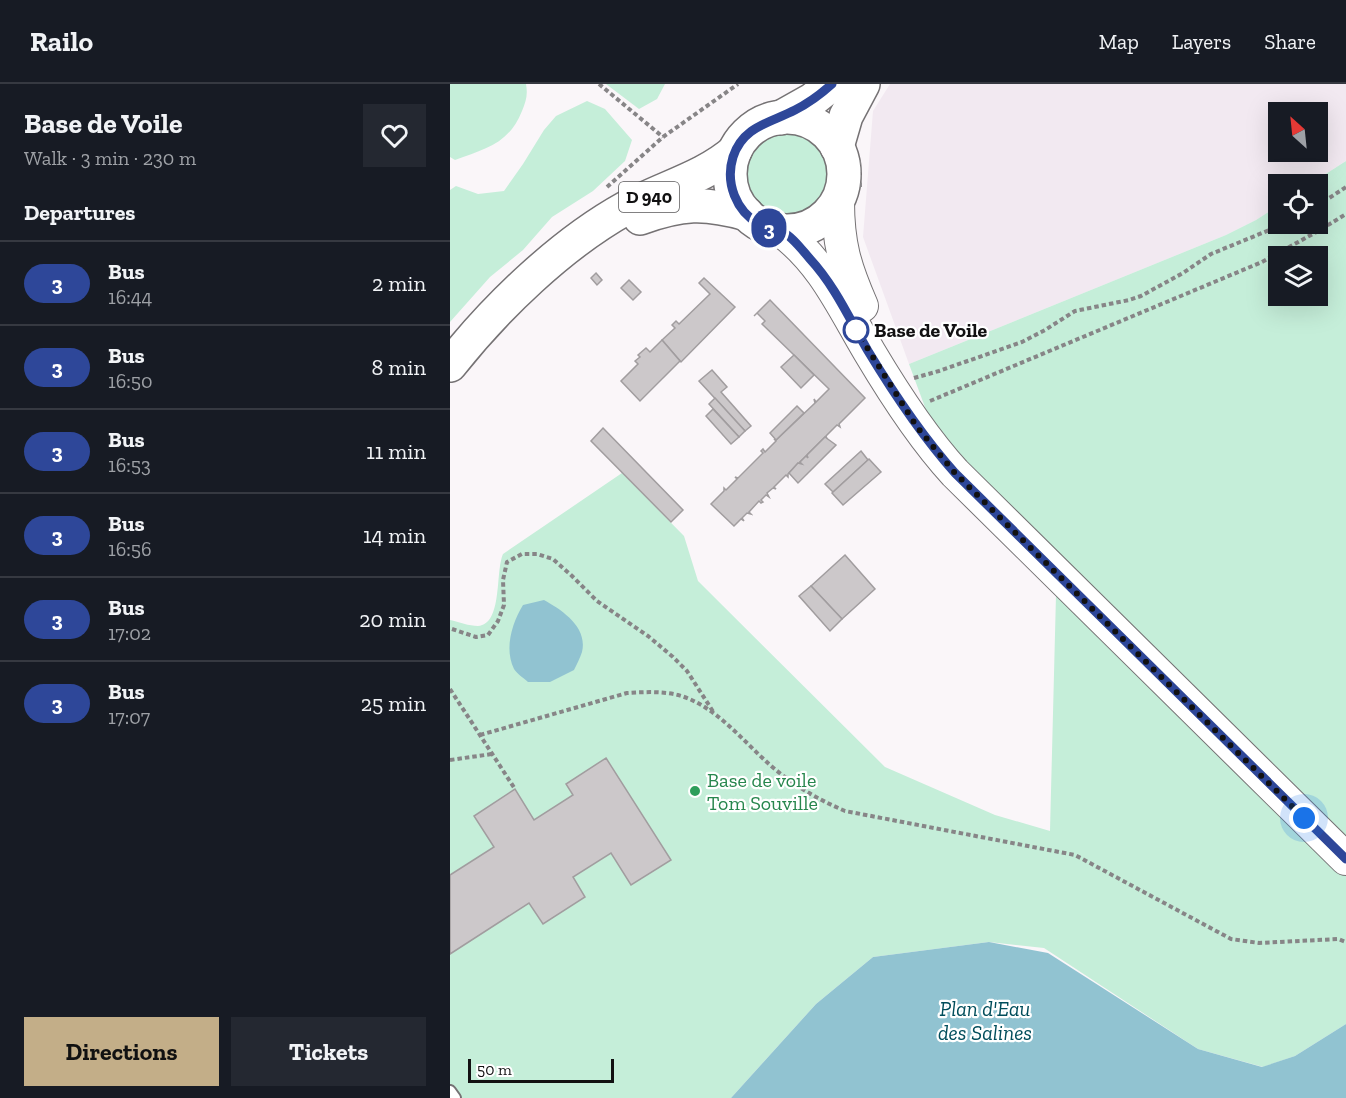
<!DOCTYPE html>
<html lang="en">
<head>
<meta charset="utf-8">
<style>
	body { margin:0; font-family:"Zilla Slab",serif; background:#242831; color:#f1f3f6; height:100vh; display:flex; flex-direction:column; font-size:22px; white-space:nowrap }
	* { box-sizing:border-box; margin:0 }
	p { font-size:20px; color:#9ea1a6 }
	.icon { flex:none; width:33px; height:33px; fill:none; stroke:currentColor; stroke-width:2; stroke-linecap:round; stroke-linejoin:round }
	.map { position:relative; flex:1; overflow:hidden }
	.sheet { display:flex; flex-direction:column; background:#171b24; width:450px }
	.sheet>* { flex:none }
	.badge { padding:0 12px; border-radius:20px; font-size:21px; line-height:39px }
	.needle { width:39px; rotate:333deg }
	.buttons { position:absolute; left:818px; top:18px; display:grid; gap:12px }
	.buttons a { display:grid; place-items:center; width:60px; height:60px; border-radius:0px; background:#171b24; box-shadow:0 6px 24px #0002; font-size:30px }
	.scale { position:absolute; left:18px; bottom:15px; width:146px; box-sizing:border-box; padding-left:6px; border:3px solid #121112; border-top:0; font-size:16px; line-height:21px; white-space:nowrap; color:#121112; -webkit-text-stroke:4px #fff; paint-order:stroke }
	.you { position:absolute; width:30px; height:30px; margin:-15px; border:4px solid #fff; border-radius:50%; background:#1a73e8; box-shadow:0 0 0 9px #1a73e833 }
	.map>.badge { position:absolute; translate:-50% -50%; box-shadow:0 0 0 3px #fff }
	h2 { padding:0 24px; font-size:22px; line-height:54px }
	.round { display:grid; place-items:center; flex:none; width:63px; height:63px; border-radius:0px; background:#242831 }
	.summary { display:flex; align-items:center; justify-content:space-between; height:102px; padding:0 24px }
	h1 { font-size:28px; font-weight:700; line-height:45px }
	.cta { display:flex; gap:12px; margin-top:auto; padding:12px 24px }
	.cta a { flex:1; height:69px; border-radius:0px; background:#c3ae88; color:#111; font-size:24px; font-weight:700; line-height:69px; text-align:center }
	.cta a+a { background:#242831; color:#f1f3f6 }
	ul { padding:0; list-style:none }
	li { display:flex; align-items:center; gap:18px; height:84px; padding:0 24px; border-top:2px solid #363941 }
	li div { flex:1 }
	li b { display:block; font-size:22px }
	li em { font-style:normal }
	li .badge { min-width:66px; font-weight:700; text-align:center }
	header { display:flex; align-items:center; gap:36px; box-sizing:border-box; height:84px; padding:0 30px; background:#171b24; border-bottom:2px solid #363941 }
	header strong { font-size:28px }
	nav { display:flex; gap:33px; margin-inline-start:auto; font-size:21px }
	main { display:flex; flex:1; min-height:0 }
	.map>svg:first-child { display:block }
	.built { fill:#f2e9f1; fill-rule:evenodd }
	.green { fill:#c5eed9; fill-rule:evenodd }
	.water { fill:#91c3d1 }
	.building { fill:#ccc8ca; stroke:#a19d9f; stroke-width:1.5 }
	.lines { fill:none; stroke-linecap:round; stroke-linejoin:round }
	.lane-casing { stroke:#757274; stroke-width:14 }
	.secondary-casing { stroke:#757274; stroke-width:34 }
	.primary-casing { stroke:#757274; stroke-width:36 }
	.path { stroke:#878587; stroke-width:4; stroke-dasharray:4.5 3; stroke-linecap:butt }
	.lane { stroke:#fff; stroke-width:10 }
	.secondary { stroke:#fff; stroke-width:32 }
	.primary { stroke:#fff; stroke-width:33 }
	.line-casing { stroke:#fff; stroke-width:14 }
	.line { stroke:#2e4799; stroke-width:9 }
	.walk { stroke:#121112; stroke-width:6; stroke-dasharray:0 10.8 }
	.stop-dot { fill:#fff; stroke:#2e4799; stroke-width:3 }
	.leisure-dot { fill:#2e9e5b; stroke:#fff; stroke-width:2 }
	.labels { text-anchor:middle; dominant-baseline:central; stroke-width:4.5; stroke-linejoin:round; paint-order:stroke }
	.shield { fill:#fff; stroke:#595859; stroke-width:1.5 }
	.shield-label { font-size:18px; font-weight:bold; fill:#121112 }
	.stop-label { font-size:20px; font-weight:bold; fill:#121112; stroke:#fff; text-anchor:start }
	.leisure-label { font-size:20px; fill:#27864d; stroke:#fff; text-anchor:start }
	.water-label { font-size:21px; font-style:italic; fill:#014d5b; stroke:#fff }
</style>
</head>
<body>
<header>
<strong>Railo</strong>
<nav><a>Map</a><a>Layers</a><a>Share</a></nav>
</header>
<main>
<section class="sheet">
<div class="summary"><div><h1>Base de Voile</h1><p>Walk · 3 min · 230 m</p></div><a class="round"><svg class="icon" aria-label="heart" viewBox="0 0 24 24"><path d="M12 20l-8-8c-3-5 5-10 8-4 3-6 11-1 8 4z"/></svg></a></div>
<h2>Departures</h2>
<ul>
<li><span class="badge" style="background:#2e4799;color:#fff">3</span><div><b>Bus</b><p>16:44</p></div><em>2 min</em></li>
<li><span class="badge" style="background:#2e4799;color:#fff">3</span><div><b>Bus</b><p>16:50</p></div><em>8 min</em></li>
<li><span class="badge" style="background:#2e4799;color:#fff">3</span><div><b>Bus</b><p>16:53</p></div><em>11 min</em></li>
<li><span class="badge" style="background:#2e4799;color:#fff">3</span><div><b>Bus</b><p>16:56</p></div><em>14 min</em></li>
<li><span class="badge" style="background:#2e4799;color:#fff">3</span><div><b>Bus</b><p>17:02</p></div><em>20 min</em></li>
<li><span class="badge" style="background:#2e4799;color:#fff">3</span><div><b>Bus</b><p>17:07</p></div><em>25 min</em></li>
</ul>
<div class="cta"><a>Directions</a><a>Tickets</a></div>
</section>
<div class="map">
<svg width="896" height="1014" viewBox="0 0 896 1014">
	<rect width="100%" height="100%" fill="#faf6f9"/>
	<path class="built" d="M440 0H896V77L860 100H828V122L806 136 776 151 459 280 413 153 423 27ZM828 28H867V68H828Z"/>
	<g class="green">
		<path d="M0 0H76C78 11 76 17 72 27 59 60 35 65 5 76L0 73Z"/>
		<path d="M156 0H215L207 15 189 25Z"/>
		<path d="M137 17 155 25 182 56 175 77 143 107 102 133 73 166 40 193 0 238V106L6 102 28 110 54 107 73 80 94 46 106 32Z"/>
		<circle cx="336" cy="91" r="43"/>
		<path d="M896 77V940L845 972 813 983 748 965 594 864 539 858 423 873 366 920 281 1014H0V536C9 538 19 542 28 542 53 540 45 488 53 470L172 389 234 452 248 497 435 683 545 731 600 747 606 511 479 334 459 280 776 151 806 136 828 122V140H867V100H860ZM828 172H867V212H828Z"/>
	</g>
	<g class="water">
		<path d="M94 516C112 526 138 543 132 568 130 574 127 580 124 586L100 598H78C74 594 67 590 64 585 54 565 62 539 73 521Z"/>
		<path d="M539 858 598 869 748 965 812 983 845 972 896 940V1014H281L366 920 423 873Z"/>
	</g>
	<g class="building">
		<path d="M146 189 152 196 147 201 141 194Z"/>
		<path d="M254 194 285 223 231 278 212 256 225 244 222 241 226 237 229 240 260 210 249 199Z"/>
		<path d="M179 196 191 208 183 216 171 204Z"/>
		<path d="M320 216 415 314 389 340 390 343 387 341 376 352 377 355 375 353 357 371 358 374 356 372 350 378 352 380 348 379 338 390V393L336 391 324 403 326 405 323 404 317 409 319 413 316 411 311 416 313 418 311 419 309 417 299 428 301 430 297 429 292 434 294 437 291 435 284 442 261 420 274 407V404L276 406 287 395 285 393 288 394 313 369 311 367 313 365 315 368 326 357 324 355 326 356 365 319 364 315 366 318 379 305 312 240 315 237 307 229 304 232Z"/>
		<path d="M212 256 230 277 190 317 171 297 188 280 185 277 190 273 188 271 196 264 200 268Z"/>
		<path d="M344 271 364 291 351 304 331 283Z"/>
		<path d="M262 286 277 303 271 308 301 342 295 347 249 297Z"/>
		<path d="M265 314 295 347 289 353 259 320Z"/>
		<path d="M347 322 354 329 326 356 320 349Z"/>
		<path d="M263 325 289 353 281 360 256 332Z"/>
		<path d="M153 344 233 426 221 438 141 357Z"/>
		<path d="M375 353 386 361 348 399 339 389 348 379 352 380 350 378 356 372 358 374 357 371Z"/>
		<path d="M411 367 418 376 383 408 375 400Z"/>
		<path d="M419 375 431 388 393 421 382 409Z"/>
		<path d="M395 471 425 505 392 535 361 502Z"/>
		<path d="M361 502 392 535 380 547 349 512Z"/>
		<path d="M156 674 221 776 181 801 161 769 123 793 135 813 93 840 79 819 0 870V791L44 763 24 732 65 705 84 736 123 711 116 700Z"/>
	</g>
	<g class="lines">
		<defs>
			<path id="lane" d="M0 1007 5 1014"/>
			<g id="secondary">
				<path d="M388 117C388 160 395 183 412 222"/>
				<path d="M331 147C373 177 394 226 420 269 445 311 472 353 505 389L896 775"/>
			</g>
			<g id="primary">
				<circle cx="337" cy="90" r="57"/>
				<path d="M330 34 362 16 382 0"/>
				<path d="M387 63 396 32 413 0"/>
				<path d="M190 134C232 119 254 118 297 130"/>
				<path d="M0 281C46 223 111 160 176 124 212 104 254 94 285 67"/>
			</g>
		</defs>
		<use href="#lane" class="lane-casing"/>
		<use href="#secondary" class="secondary-casing"/>
		<use href="#primary" class="primary-casing"/>
		<g class="path">
			<path d="M149 0 213 53"/>
			<path d="M409 76 410 104"/>
			<path d="M157 103 213 53 288 0"/>
			<path d="M867 122 896 103"/>
			<path d="M464 294 489 287 572 258 595 246 625 227 679 216 691 212 733 189 761 170 834 140"/>
			<path d="M480 317 812 178 870 146 896 130"/>
			<path d="M2 545 26 553 38 551 48 537 54 521 53 496 57 478 72 470H87L103 475 121 491 147 517 198 552 223 573 237 587 264 629"/>
			<path d="M0 605 65 705"/>
			<path d="M30 651 177 609C194 608 212 607 228 611 265 621 293 657 320 681 343 701 367 715 395 727L625 771 781 855 809 859 888 855 896 858"/>
			<path d="M0 676 42 670"/>
		</g>
		<use href="#lane" class="lane"/>
		<use href="#secondary" class="secondary"/>
		<use href="#primary" class="primary"/>
	</g>
	<g class="lines">
		<defs>
			<path id="line" d="M382 0C371 10 359 19 345 26 320 39 293 42 283 73 275 99 286 127 309 140 316 144 323 144 331 147 342 152 352 166 360 175 385 202 400 236 418 267 444 310 472 352 505 389L896 775"/>
		</defs>
		<use href="#line" class="line-casing"/>
		<use href="#line" class="line"/>
		<path class="walk" d="M406 246 467 343 505 389 854 734"/>
	</g>
	<circle class="stop-dot" cx="406" cy="246" r="12"/>
	<circle class="leisure-dot" cx="245" cy="707" r="6"/>
	<g class="labels">
		<rect class="shield" x="169" y="98" width="60" height="30" rx="4.5"/>
		<g class="shield-label">
			<text x="199" y="113">D 940</text>
		</g>
		<g class="stop-label">
			<text x="424" y="246">Base de Voile</text>
		</g>
		<g class="leisure-label">
			<text x="257" y="696">Base de voile<tspan x="257" dy="23">Tom Souville</tspan></text>
		</g>
		<g class="water-label">
			<text x="535" y="924">Plan d'Eau<tspan x="535" dy="24">des Salines</tspan></text>
		</g>
	</g>
</svg>
<div class="buttons">
<a><svg class="needle" viewBox="-14 -14 28 28"><path d="M0-13l5 13h-10z" fill="#e53935"/><path d="M0 13l5-13h-10z" fill="#9ea1a6"/></svg></a>
<a><svg class="icon" aria-label="locate" viewBox="0 0 24 24"><circle cx="12" cy="12" r="6"/><path d="M12 2v4M12 18v4M2 12h4M18 12h4"/></svg></a>
<a><svg class="icon" aria-label="layers" viewBox="0 0 24 24"><path d="M12 4l9 5-9 5-9-5zM3 14l9 5 9-5"/></svg></a>
</div>
<div class="scale">50 m</div>
<div class="you" style="left:854px;top:734px"></div>
<b class="badge" style="left:319px;top:144px;background:#2e4799;color:#fff">3</b>
</div>
</main>
</body>
</html>
